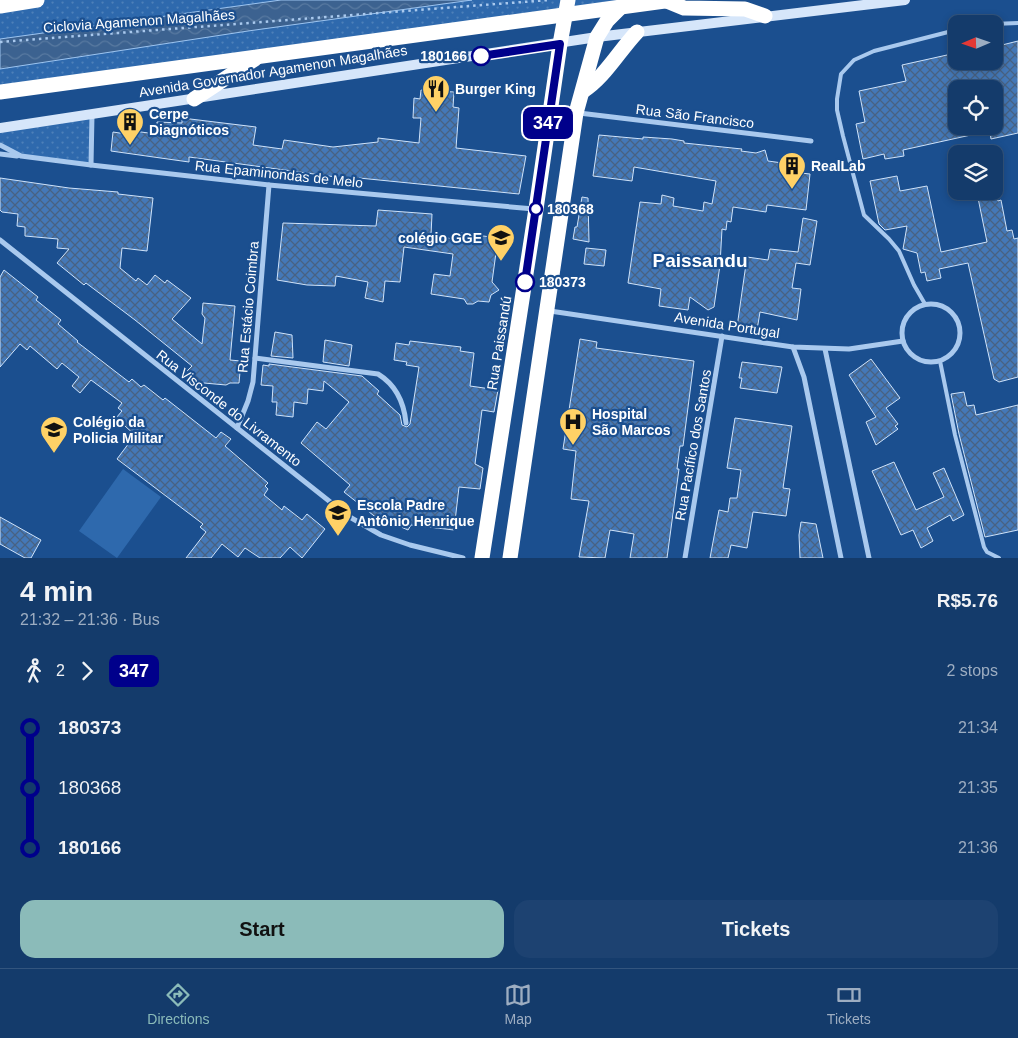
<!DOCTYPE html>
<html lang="en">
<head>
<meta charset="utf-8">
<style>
	body { margin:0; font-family:Arial,sans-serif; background:#1d4271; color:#f1f3f6; height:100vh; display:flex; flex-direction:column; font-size:19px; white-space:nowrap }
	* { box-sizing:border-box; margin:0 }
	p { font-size:16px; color:#9dadc1 }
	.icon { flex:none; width:28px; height:28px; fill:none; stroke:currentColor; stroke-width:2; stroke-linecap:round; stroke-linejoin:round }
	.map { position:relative; height:558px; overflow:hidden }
	.details { display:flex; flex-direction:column; background:#143b6b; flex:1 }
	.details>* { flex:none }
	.badge { padding:0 10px; border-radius:8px; font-size:18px; line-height:32px }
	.needle { width:32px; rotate:268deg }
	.buttons { position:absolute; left:948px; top:15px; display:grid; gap:10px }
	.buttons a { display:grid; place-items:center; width:55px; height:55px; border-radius:10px; background:#143b6b; box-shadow:0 2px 8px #0003,0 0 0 1px #33557e; font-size:25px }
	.map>.badge { position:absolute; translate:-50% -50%; box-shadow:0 0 0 2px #fff }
	.legs { display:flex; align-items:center; gap:8px; height:55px; padding:0 20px; font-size:16px }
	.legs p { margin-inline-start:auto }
	.summary { display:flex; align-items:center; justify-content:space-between; height:85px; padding:0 20px }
	h1 { font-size:28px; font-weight:600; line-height:38px }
	.cta { display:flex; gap:10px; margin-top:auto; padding:10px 20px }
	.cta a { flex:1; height:58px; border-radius:15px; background:#8bbbb9; color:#111; font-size:20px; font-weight:600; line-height:58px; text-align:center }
	.cta a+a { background:#1d4271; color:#f1f3f6 }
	ul { padding:0 20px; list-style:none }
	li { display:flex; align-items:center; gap:18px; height:60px; font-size:19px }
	li i { display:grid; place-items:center; width:8px; height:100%; margin:0 6px; background:currentColor }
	li i::after { content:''; width:12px; height:12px; margin:-6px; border:4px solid; border-radius:50%; background:#143b6b }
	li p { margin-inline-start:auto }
	li:first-child i { background:linear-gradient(#0000 50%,currentColor 0) }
	li:last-child i { background:linear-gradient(currentColor 50%,#0000 0) }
	.dock { display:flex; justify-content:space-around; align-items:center; height:70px; border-top:1px solid #33557e; background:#143b6b; font-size:14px; color:#9dadc1 }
	.dock a { display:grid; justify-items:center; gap:2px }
	.dock .on { color:#8bbbb9 }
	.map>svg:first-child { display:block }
	.park { fill:url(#park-dots) }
	.pitch { fill:#2e69ad }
	.water { fill:url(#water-waves); stroke:#9cc4f0 }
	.building { fill:url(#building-cross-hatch); stroke:#cfe3fa; fill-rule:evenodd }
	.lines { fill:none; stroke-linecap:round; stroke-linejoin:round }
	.path { stroke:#a9c9ee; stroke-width:2.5; stroke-dasharray:2.5 4; stroke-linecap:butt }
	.lane { stroke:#a9c9ee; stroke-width:4 }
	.street { stroke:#a9c9ee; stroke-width:5 }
	.secondary { stroke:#d6e6fa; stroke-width:10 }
	.highway { stroke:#fff; stroke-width:15 }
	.line-1-casing { stroke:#fff; stroke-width:11 }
	.line-1 { stroke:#00008b; stroke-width:8 }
	.stop-1-dot { fill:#fff; stroke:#00008b; stroke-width:2.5 }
	.labels { text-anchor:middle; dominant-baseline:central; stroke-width:4.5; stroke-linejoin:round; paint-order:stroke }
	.street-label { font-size:14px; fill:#fff; stroke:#1b4f8f }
	.stop-label { font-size:14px; font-weight:bold; fill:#fff; stroke:#1b4f8f; text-anchor:start }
	.poi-label { font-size:14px; font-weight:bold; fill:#fff; stroke:#1b4f8f; text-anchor:start }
	.district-label { font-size:19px; font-weight:bold; fill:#fff; stroke:#1b4f8f }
</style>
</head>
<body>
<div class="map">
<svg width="1018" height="558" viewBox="0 0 1018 558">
	<defs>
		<pattern id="park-dots" width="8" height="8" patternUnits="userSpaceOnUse" patternTransform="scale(1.25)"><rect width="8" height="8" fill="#2e69ad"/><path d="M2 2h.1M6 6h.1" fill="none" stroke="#4d80b9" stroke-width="1.8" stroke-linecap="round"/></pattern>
		<pattern id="water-waves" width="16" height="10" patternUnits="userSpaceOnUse" patternTransform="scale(1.25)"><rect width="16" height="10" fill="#3c6290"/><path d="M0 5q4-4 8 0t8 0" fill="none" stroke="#597aa1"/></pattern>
		<pattern id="building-cross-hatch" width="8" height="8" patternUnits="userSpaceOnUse" patternTransform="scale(1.25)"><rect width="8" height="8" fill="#4478b7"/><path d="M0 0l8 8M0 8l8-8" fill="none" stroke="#486282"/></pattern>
	</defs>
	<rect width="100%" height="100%" fill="#1b4f8f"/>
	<g class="park">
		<path d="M37 0H672L0 92V6Z"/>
		<path d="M92 115 91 165 21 156 0 145V128Z"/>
	</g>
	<path class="pitch" d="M123 469 161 497 117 558 79 531Z"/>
	<path class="water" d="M281 0H472L248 31 0 69V39Z"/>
	<g class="building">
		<path d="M1018 41V133L991 139 989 126V131L903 150 904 156 885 159 884 154 863 159 856 124 865 122 859 91 906 81 902 65 956 53V61H994V47ZM956 89H994V126H956Z"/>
		<path d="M421 90 454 92 453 107 459 108 456 148 526 156 519 194 359 178 358 180 189 157V162L111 151 113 132 126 134V130L156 134 157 122 182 123V118L256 127 253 145 282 149 284 140 333 147 378 142V138L419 143 421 118H413L414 98 420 99Z"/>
		<path d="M599 135 643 139V137L672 139 684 141V143L742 149 741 151 756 153 765 150 768 161 797 165 801 173 810 174 806 210 767 205 766 212 733 207 731 222 727 221 726 230 722 229 720 265 714 307 708 310 690 297 688 310 659 306 661 289 628 283 640 202 661 204 662 195 674 198 673 206 703 211 704 202 712 204 716 181 634 167 632 181 593 176Z"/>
		<path d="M897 176 900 191 927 186 941 252 987 242 978 198 982 197 981 191H995L998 201 1001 200 1007 231 1012 230 1014 239 1018 238V377L999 382 994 379 968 263 939 269 941 278 927 281 925 272 921 273 917 253 903 249 907 226 885 230 879 224 870 181Z"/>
		<path d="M0 178 69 188 118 192V194L153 198 147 251 122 248 120 268 136 281 138 278 147 285 155 275 165 283 167 280 191 298 172 319 202 344 205 318 202 314 203 303 235 306 230 360 241 361 239 383H230L226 385 193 382 184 374 192 366 135 320 86 283 84 285 57 263 69 249 57 248 58 239 25 236V227L17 226 18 214 2 212 0 210Z"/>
		<path d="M582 197 588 198 589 242 573 239 575 227H577Z"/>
		<path d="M378 210 432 214 431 235 453 239 454 232 498 238 492 282 499 290 491 295 489 302 478 301 473 304H467L464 299 431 294 434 274 450 276 453 254 404 247 400 282 385 281 383 302 365 298 368 282 336 276 335 286 307 285 277 280 283 223 376 226Z"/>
		<path d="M803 218 817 221 810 265 796 263 792 288 801 289 797 320 760 312 757 330 737 327 747 257 768 260 770 249 798 252Z"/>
		<path d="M586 248 606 250 604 266 584 264Z"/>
		<path d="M4 270 38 297 36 300 61 320 58 324 78 341 77 342 129 382 132 379 141 387 144 385 163 400 165 398 216 438 221 432 231 439 225 446 268 483 265 486 268 489 264 495 282 510 284 506 302 520 307 514 325 529 302 558 290 547 280 558H260L245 548 238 557 222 544 211 558H186L206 532 200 527 203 524 117 459 135 435 116 418 122 411 118 408 122 403 91 380 80 393 72 386 79 377 62 363 57 369 30 346 27 350 20 344 0 367V277Z"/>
		<path d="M275 332 292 335 293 358 271 356Z"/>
		<path d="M580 339 597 342 596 348 694 361 683 446H680L677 469H679L667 558H630L634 534 610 530 605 558 579 557 589 501 571 499 576 451 563 449Z"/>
		<path d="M325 340 352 345 349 366 323 362Z"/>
		<path d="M410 341 461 347 460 351 474 353 470 386 498 390 494 412 482 410 475 464 483 468 480 489 459 487 454 530 411 525 408 530 385 520 384 521 379 518 378 519 344 492 350 485 301 443 317 422 326 429 349 402 324 381 323 391 308 389 307 404 294 402 293 417 276 415 277 402H272L273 386 261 385 263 365 269 366V364L362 376 379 391 377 394 400 415 402 425 407 427 410 424 419 367 406 365 407 362 394 360 396 343 409 345Z"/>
		<path d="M871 359 900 398 886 408 898 424 895 426 898 429 876 445 866 422 876 417 849 375Z"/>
		<path d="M742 362 782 367 777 393 740 388 742 378H739Z"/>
		<path d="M964 392 967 406 974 405 976 415 1018 405V530L985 537 959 434 951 394Z"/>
		<path d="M735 418 792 426 783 488 790 489 786 516 753 512 747 548 731 545 728 558H710L719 510 728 512 730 498H737L741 470 727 468Z"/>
		<path d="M894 462 916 510 944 497 933 473 944 468 964 515 953 521 950 515 927 528 933 541 921 548 913 530 901 535 872 471Z"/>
		<path d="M0 517 41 540 31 558H25L0 544Z"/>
		<path d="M801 522 816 524 823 558H800L799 535Z"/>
	</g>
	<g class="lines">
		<path class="path" d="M0 42 549 0"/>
		<g class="lane">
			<path d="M993 24 1018 23"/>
			<path d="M925 304 914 285 899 251 889 239 864 215 843 136 837 110V99L841 74 854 60 874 51 956 30"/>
			<path d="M940 361 955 435 984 547 987 552 999 558"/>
		</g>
		<g class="street">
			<path d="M579 113 811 141"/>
			<path d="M0 145 21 156 91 165 269 185 534 209"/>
			<path d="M0 154 17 156"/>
			<path d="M91 165 92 115"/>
			<path d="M0 240 348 516 381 535 410 545 463 558"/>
			<circle cx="931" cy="333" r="29"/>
			<path d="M550 311 793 347 849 349 903 341"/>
			<path d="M793 347 804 377 841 558"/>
			<path d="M825 349 869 558"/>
			<path d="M255 358 378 374C396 385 404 402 406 423"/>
			<path d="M237 428 248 401 253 382 269 185"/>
			<path d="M685 558 722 336"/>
		</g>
		<path class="secondary" d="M0 128 597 37 905 0"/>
		<g class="highway">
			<path d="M667 1 684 8 745 9 765 16"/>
			<path d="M0 6 37 0"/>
			<path d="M583 91C604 78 619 51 637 32"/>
			<path d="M0 92 672 0"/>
			<path d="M194 99 255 59"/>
			<path d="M482 558 536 209 560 44 568 0"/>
			<path d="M510 558 576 113 597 37 607 21 621 7"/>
		</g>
	</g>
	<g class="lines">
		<defs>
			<path id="line-1" d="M481 56 560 44 525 282"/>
		</defs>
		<use href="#line-1" class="line-1-casing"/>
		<use href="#line-1" class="line-1"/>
	</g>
	<defs>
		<symbol id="restaurant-pin" viewBox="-11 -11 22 30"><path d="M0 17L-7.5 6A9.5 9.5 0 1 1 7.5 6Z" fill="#ffd166" stroke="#1b4f8f"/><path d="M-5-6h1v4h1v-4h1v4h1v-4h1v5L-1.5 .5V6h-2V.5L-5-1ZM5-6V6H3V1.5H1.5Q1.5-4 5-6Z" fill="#111"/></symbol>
		<symbol id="building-pin" viewBox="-11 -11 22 30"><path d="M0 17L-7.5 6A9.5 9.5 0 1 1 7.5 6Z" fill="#ffd166" stroke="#1b4f8f"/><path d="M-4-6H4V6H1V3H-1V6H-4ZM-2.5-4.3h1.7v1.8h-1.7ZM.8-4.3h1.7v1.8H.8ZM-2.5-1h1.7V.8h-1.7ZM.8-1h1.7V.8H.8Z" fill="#111"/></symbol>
		<symbol id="school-pin" viewBox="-11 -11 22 30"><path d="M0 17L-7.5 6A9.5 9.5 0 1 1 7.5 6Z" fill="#ffd166" stroke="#1b4f8f"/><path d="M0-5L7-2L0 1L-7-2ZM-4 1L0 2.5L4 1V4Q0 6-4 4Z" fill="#111"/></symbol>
		<symbol id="hospital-pin" viewBox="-11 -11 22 30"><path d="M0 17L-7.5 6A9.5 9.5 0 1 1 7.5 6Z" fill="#ffd166" stroke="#1b4f8f"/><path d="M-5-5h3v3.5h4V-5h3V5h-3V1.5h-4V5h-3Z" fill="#111"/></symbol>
	</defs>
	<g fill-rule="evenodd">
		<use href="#restaurant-pin" x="420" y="73" width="32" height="43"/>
		<use href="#building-pin" x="114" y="106" width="32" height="43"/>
		<use href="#building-pin" x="776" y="150" width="32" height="43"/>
		<use href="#school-pin" x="485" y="222" width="32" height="43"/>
		<use href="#hospital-pin" x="557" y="406" width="32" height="43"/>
		<use href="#school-pin" x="38" y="414" width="32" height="43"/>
		<use href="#school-pin" x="322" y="497" width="32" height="43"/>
	</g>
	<g class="stop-1-dot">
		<circle cx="481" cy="56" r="9"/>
		<circle cx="536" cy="209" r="6"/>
		<circle cx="525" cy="282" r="9"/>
	</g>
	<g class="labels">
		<g class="street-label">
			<text transform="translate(139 21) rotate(-4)">Ciclovia Agamenon Magalhães</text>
			<text transform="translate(273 71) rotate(-9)">Avenida Governador Agamenon Magalhães</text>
			<text transform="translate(695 116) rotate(7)">Rua São Francisco</text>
			<text transform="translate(279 174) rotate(6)">Rua Epaminondas de Melo</text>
			<text transform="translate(248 307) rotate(-85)">Rua Estácio Coimbra</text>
			<text transform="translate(727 325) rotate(9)">Avenida Portugal</text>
			<text transform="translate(499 343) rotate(-81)">Rua Paissandú</text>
			<text transform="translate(229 408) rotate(38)">Rua Visconde do Livramento</text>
			<text transform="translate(693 445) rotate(-80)">Rua Pacífico dos Santos</text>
		</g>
		<g class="stop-label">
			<text x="467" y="56" text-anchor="end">180166</text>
			<text x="547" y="209">180368</text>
			<text x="539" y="282">180373</text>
		</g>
		<g class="poi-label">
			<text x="455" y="89">Burger King</text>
			<text x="149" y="114">Cerpe<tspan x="149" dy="16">Diagnóticos</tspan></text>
			<text x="811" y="166">RealLab</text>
			<text x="482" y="238" text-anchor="end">colégio GGE</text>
			<text x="592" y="414">Hospital<tspan x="592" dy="16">São Marcos</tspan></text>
			<text x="73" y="422">Colégio da<tspan x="73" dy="16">Policia Militar</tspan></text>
			<text x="357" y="505">Escola Padre<tspan x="357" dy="16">Antônio Henrique</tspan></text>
		</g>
		<g class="district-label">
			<text x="700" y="260">Paissandu</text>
		</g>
	</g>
</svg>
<div class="buttons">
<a><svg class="needle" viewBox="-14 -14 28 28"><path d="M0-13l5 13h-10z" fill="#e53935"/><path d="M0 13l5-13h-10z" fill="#9dadc1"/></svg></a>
<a><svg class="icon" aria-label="locate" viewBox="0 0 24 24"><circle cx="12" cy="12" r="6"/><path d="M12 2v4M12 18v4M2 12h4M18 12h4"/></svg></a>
<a><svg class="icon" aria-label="layers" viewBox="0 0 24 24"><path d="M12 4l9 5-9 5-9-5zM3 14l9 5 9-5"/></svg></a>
</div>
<b class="badge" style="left:548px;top:123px;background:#00008b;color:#fff">347</b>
</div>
<section class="details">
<div class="summary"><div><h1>4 min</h1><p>21:32 – 21:36 · Bus</p></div><b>R$5.76</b></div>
<div class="legs"><svg class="icon" aria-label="walk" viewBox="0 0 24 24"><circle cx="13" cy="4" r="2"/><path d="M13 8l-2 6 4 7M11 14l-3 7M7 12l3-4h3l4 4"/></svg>2<svg class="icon" aria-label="forward" viewBox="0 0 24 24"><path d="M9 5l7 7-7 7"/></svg><b class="badge" style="background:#00008b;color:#fff">347</b><p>2 stops</p></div>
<ul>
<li><i style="color:#00008b"></i><b>180373</b><p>21:34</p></li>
<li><i style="color:#00008b"></i><span>180368</span><p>21:35</p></li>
<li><i style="color:#00008b"></i><b>180166</b><p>21:36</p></li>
</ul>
<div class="cta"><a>Start</a><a>Tickets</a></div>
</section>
<nav class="dock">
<a class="on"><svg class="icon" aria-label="directions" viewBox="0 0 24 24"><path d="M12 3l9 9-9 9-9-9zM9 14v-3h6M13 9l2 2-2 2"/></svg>Directions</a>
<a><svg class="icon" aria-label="map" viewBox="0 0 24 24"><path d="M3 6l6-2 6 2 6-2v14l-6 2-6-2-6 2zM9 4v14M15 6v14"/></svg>Map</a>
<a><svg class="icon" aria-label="tickets" viewBox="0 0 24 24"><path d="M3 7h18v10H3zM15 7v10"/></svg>Tickets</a>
</nav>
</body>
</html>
